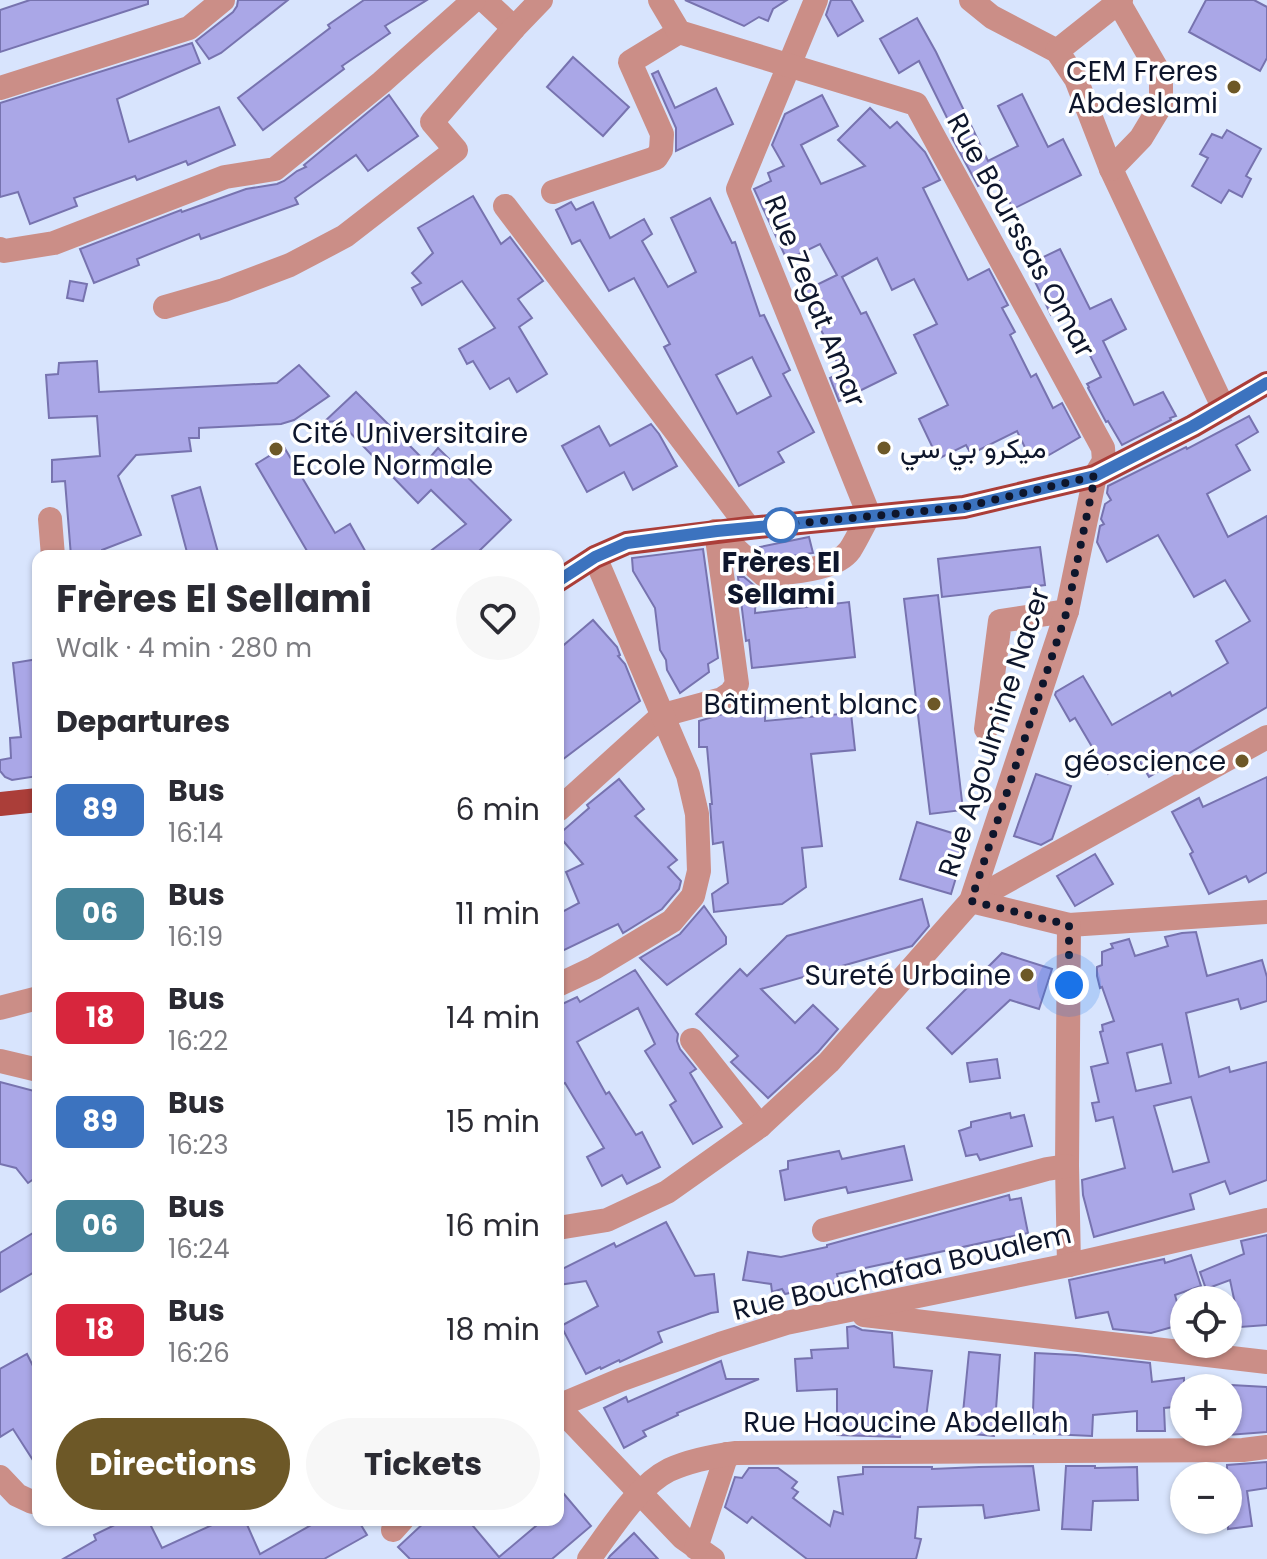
<!DOCTYPE html>
<html lang="en">
<head>
<meta charset="utf-8">
<style>
	body { margin:0; font-family:Poppins,Vazirmatn,sans-serif; background:#f7f7f7; color:#2b2b33; height:100vh; display:flex; flex-direction:column; font-size:30px; white-space:nowrap }
	* { box-sizing:border-box; margin:0 }
	p { font-size:26px; color:#7c7c81 }
	.icon { flex:none; width:44px; height:44px; fill:none; stroke:currentColor; stroke-width:2; stroke-linecap:round; stroke-linejoin:round }
	.map { position:relative; flex:1; overflow:hidden }
	.panel { position:absolute; left:32px; top:550px; width:532px; height:976px; display:flex; flex-direction:column; background:#fff; border-radius:16px; box-shadow:0 2px 6px #0004 }
	.panel>* { flex:none }
	.badge { padding:0 16px; border-radius:12px; font-size:28px; line-height:52px }
	.fabs { position:absolute; left:1170px; top:1286px; display:grid; gap:16px }
	.fabs a { display:grid; place-items:center; width:72px; height:72px; border-radius:50%; background:#fff; box-shadow:0 2px 6px #0004; font-size:40px }
	.you { position:absolute; width:40px; height:40px; margin:-20px; border:6px solid #fff; border-radius:50%; background:#1a73e8; box-shadow:0 0 0 12px #1a73e833 }
	.map>.badge { position:absolute; translate:-50% -50%; box-shadow:0 0 0 4px #fff }
	h2 { padding:0 24px; font-size:30px; line-height:72px }
	.round { display:grid; place-items:center; flex:none; width:84px; height:84px; border-radius:42px; background:#f7f7f7 }
	.overview { display:flex; align-items:center; justify-content:space-between; height:136px; padding:0 24px }
	h1 { font-size:38px; font-weight:700; line-height:60px }
	.cta { display:flex; gap:16px; margin-top:auto; padding:16px 24px }
	.cta a { flex:1; height:92px; border-radius:48px; background:#6d5827; color:#fff; font-size:32px; font-weight:700; line-height:92px; text-align:center }
	.cta a+a { background:#f7f7f7; color:#2b2b33 }
	ul { padding:0; list-style:none }
	li { display:flex; align-items:center; gap:24px; height:104px; padding:0 24px }
	li div { flex:1 }
	li b { display:block; font-size:30px }
	li em { font-style:normal }
	li .badge { min-width:88px; font-weight:700; text-align:center }
	.map>svg:first-child { display:block }
	.building { fill:#aaa7e7; stroke:#7773af; stroke-width:2; fill-rule:evenodd }
	.lines { fill:none; stroke-linecap:round; stroke-linejoin:round }
	.minor { stroke:#cb8e87; stroke-width:24 }
	.major { stroke:#ab3e39; stroke-width:24 }
	.line-casing { stroke:#fff; stroke-width:18 }
	.line { stroke:#3c73bf; stroke-width:12 }
	.walk { stroke:#0e162c; stroke-width:8; stroke-dasharray:0 14.4 }
	.poi-dot { fill:#6d5827; stroke:#fff; stroke-width:3 }
	.stop-dot { fill:#fff; stroke:#3c73bf; stroke-width:4 }
	.labels { text-anchor:middle; dominant-baseline:central; stroke-width:7; stroke-linejoin:round; paint-order:stroke }
	.poi-label { font-size:28px; fill:#0e162c; stroke:#fff; text-anchor:end }
	.street-label { font-size:28px; fill:#0e162c; stroke:#fff }
	.stop-label { font-size:28px; font-weight:bold; fill:#0e162c; stroke:#fff }
</style>
</head>
<body>
<div class="map">
<svg width="1267" height="1559" viewBox="0 0 1267 1559">
	<rect width="100%" height="100%" fill="#d8e4fd"/>
	<g class="building">
		<path d="M30 0H148V4L0 52V10Z"/>
		<path d="M238 0H288L221 53 209 59 196 41 233 12 237 6Z"/>
		<path d="M364 0H427L385 26 390 33 342 66 344 69 263 130 238 98 330 28 328 25Z"/>
		<path d="M685 0H787L773 9 768 21 759 17 744 26Z"/>
		<path d="M831 0H851L863 21 838 36 826 15Z"/>
		<path d="M1206 0H1254L1267 7V58L1260 71 1189 32Z"/>
		<path d="M917 18 936 52 988 161 1018 146 998 106 1022 94 1048 147 1063 139 1081 175 1013 209 997 177 978 186 952 138 956 136 919 61 899 73 880 39Z"/>
		<path d="M192 43 200 63 117 99 129 142 219 107 235 145 188 165 186 161 137 180 135 176 74 198 77 206 30 224 18 192 0 197V103Z"/>
		<path d="M573 57 629 107 603 136 547 87Z"/>
		<path d="M658 71 675 108 716 88 733 124 676 151V128L652 74Z"/>
		<path d="M389 95 418 136 368 171 356 155 295 198 298 204 201 239 199 234 137 259 139 265 94 283 80 249 181 210 182 212 246 189 277 184 284 181 297 171 306 167 304 165Z"/>
		<path d="M822 95 838 126 801 145 821 184 865 166 838 140 870 108 890 128 897 122 925 152 940 180 923 188 968 280 989 269 1008 305 1002 308 1015 332 1010 335 1031 377 1036 374 1053 408 1062 403 1080 437 1049 455 1047 452 1031 460 1017 431 971 454 966 445 938 459 919 419 948 405 914 335 937 324 914 279 892 290 877 258 842 277 861 314 866 312 896 373 839 401 830 378 842 372 802 292 837 275 820 244 787 260 754 189 771 181 768 173 784 166 772 145 785 114Z"/>
		<path d="M1227 130 1261 149 1246 176 1251 179 1242 197 1229 190 1221 203 1192 186 1208 158 1200 154 1212 134 1222 138Z"/>
		<path d="M473 196 501 244 510 237 543 281 518 299 532 318 519 327 547 374 517 392 509 378 490 389 473 361 467 364 459 349 495 328 462 281 422 305 412 288 421 283 412 273 433 253 418 228Z"/>
		<path d="M710 198 732 243 735 242 760 316 764 315 790 370 783 374 814 432 778 452 784 462 739 486 664 347 670 344 634 278 609 291 580 240 572 244 556 210 571 202 576 210 593 202 610 238 644 219 652 234 642 241 668 287 696 272 671 218ZM752 357 771 396 737 414 716 375Z"/>
		<path d="M1060 249 1090 309 1111 299 1126 329 1103 341 1134 405 1163 392 1176 416 1170 418 1171 420 1122 445 1108 421 1106 422 1088 388 1089 387 1087 384 1101 377 1066 308 1051 315 1027 265Z"/>
		<path d="M70 281 87 284 83 301 67 298Z"/>
		<path d="M97 361 99 392 277 383 299 365 329 396 294 420 281 424 199 428V438H189L191 451 136 455 118 476 141 535 102 550V556H71L65 481 52 482V460L100 456 97 416 49 418 46 375 58 374 59 363Z"/>
		<path d="M356 392 426 462 438 448 511 520 474 556H424L466 524 431 490 418 503 339 421 324 422Z"/>
		<path d="M1249 416 1258 432 1236 445 1250 470 1207 494 1228 537 1267 516V707L1149 777 1137 757 1108 774 1075 718 1070 721 1055 695 1056 692 1083 676 1112 725 1170 692 1172 696 1228 663 1216 641 1250 621 1225 580 1194 597 1158 535 1107 562 1097 542 1100 526 1104 524 1101 519 1105 504 1111 500 1107 493 1108 486 1186 447 1187 449Z"/>
		<path d="M651 424 659 434 677 466 633 490 624 472 587 492 562 446 599 426 610 446Z"/>
		<path d="M284 447 335 533 350 524 368 556H310L256 464Z"/>
		<path d="M200 487 219 556H188L172 496Z"/>
		<path d="M809 537 813 553 769 559 761 552 760 547Z"/>
		<path d="M1040 547 1045 585 942 597 938 559Z"/>
		<path d="M703 549 718 658 708 664 709 672 680 693 667 670 666 660 660 650 655 608 633 571 632 558Z"/>
		<path d="M738 577H744L756 587 755 613 849 602 855 657 752 668 749 640 746 641Z"/>
		<path d="M938 595 963 810 930 814 904 599Z"/>
		<path d="M593 620 617 647 620 655 618 656 625 664 640 701 558 763V650Z"/>
		<path d="M38 659V776L12 780 5 777 0 771V760L11 758 10 738 21 737 13 663Z"/>
		<path d="M737 707H765V721L851 713 855 750 811 754 822 846 802 848 806 887 782 904 714 912 712 894 728 883 723 842 713 844 710 804H712L707 747H699V721L726 713Z"/>
		<path d="M1036 774 1071 786 1052 839 1041 845 1014 836Z"/>
		<path d="M1267 777V872L1249 882 1246 876 1209 894 1190 854 1193 852 1172 812 1199 798 1203 807Z"/>
		<path d="M619 779 644 809 635 816 677 860 668 867 681 881 679 889 662 909 623 933 618 924 558 953V914L579 903 566 872 583 864 558 835 589 808 587 805Z"/>
		<path d="M917 822 968 838 951 894 900 879Z"/>
		<path d="M1095 854 1113 884 1075 906 1057 876Z"/>
		<path d="M922 899 929 926 912 946 761 989 795 1023 813 1005 838 1029 818 1052 768 1098 731 1062 738 1056 696 1014 740 969 747 976 787 936Z"/>
		<path d="M704 906 726 937V944L667 985 640 958 680 934Z"/>
		<path d="M1196 932 1207 976 1262 960 1267 977V1001L1241 1009 1238 999 1186 1013 1199 1077 1229 1067 1230 1072 1267 1062V1180L1230 1194 1225 1181 1190 1194 1194 1209 1094 1237 1083 1195 1082 1180 1125 1168 1113 1117 1096 1121 1092 1103 1099 1102 1091 1067 1108 1063 1100 1032 1103 1031 1102 1025 1114 1021 1102 987 1100 988 1097 976V967L1102 965V952L1113 948 1111 944 1129 939 1135 956 1168 946 1165 937 1182 933ZM1162 1044 1171 1083 1136 1091 1127 1053ZM1191 1097 1209 1162 1173 1172 1154 1106Z"/>
		<path d="M1002 953 1052 969 1039 1009 1010 1000 952 1054 927 1028Z"/>
		<path d="M635 970 678 1034 677 1041 680 1049 696 1069 690 1073 722 1127 693 1144 670 1105 676 1101 645 1051 655 1044 638 1008 577 1042 606 1094 609 1092 636 1135 642 1132 660 1167 627 1184 622 1175 602 1186 587 1157 604 1148 565 1083 558 1086V1006L577 997 580 1002Z"/>
		<path d="M997 1059 1000 1078 970 1082 967 1063Z"/>
		<path d="M0 1082 38 1092V1176L28 1183 16 1168 0 1164Z"/>
		<path d="M1010 1113 1011 1118 1024 1115 1032 1146 980 1160 977 1154 966 1156 959 1131 971 1127V1122Z"/>
		<path d="M904 1146 912 1180 848 1193 846 1187 785 1200 780 1171 788 1169V1161L839 1151 842 1159Z"/>
		<path d="M1009 1195 1010 1200 1021 1198 1028 1233 837 1274 839 1282 785 1294 782 1289 772 1292 771 1284 743 1280 748 1252 781 1257 827 1247V1245Z"/>
		<path d="M666 1222 695 1276 714 1274 718 1312 711 1313 658 1332 662 1342 620 1362 619 1360 601 1369 600 1367 586 1374 561 1326 598 1306 586 1281 558 1285V1271L614 1243 616 1247Z"/>
		<path d="M38 1230V1270L0 1292V1253Z"/>
		<path d="M1267 1235V1325L1240 1327 1230 1280 1206 1289 1200 1272 1244 1254 1241 1241Z"/>
		<path d="M1191 1255 1201 1286 1175 1295 1183 1324 1151 1333 1113 1329 1108 1312 1076 1318 1069 1280 1164 1259 1165 1263Z"/>
		<path d="M854 1326 862 1330 892 1333 894 1367 932 1371 926 1418 902 1416 900 1437 837 1435V1389L797 1391 795 1359 812 1358 811 1350 848 1348 847 1327Z"/>
		<path d="M969 1352 1000 1355 994 1436 961 1433Z"/>
		<path d="M1035 1353 1076 1355 1150 1363 1152 1382 1184 1378V1406L1164 1408 1165 1431H1137V1411L1093 1415 1092 1436 1027 1433V1412H1033Z"/>
		<path d="M27 1354 38 1376V1468L13 1429 0 1437V1369Z"/>
		<path d="M721 1361 726 1379H759L677 1413 678 1415 643 1431 646 1436 624 1448 604 1408 626 1397 628 1402Z"/>
		<path d="M1231 1385 1267 1387V1432L1228 1435Z"/>
		<path d="M1267 1462V1488L1247 1491 1252 1526 1228 1529 1227 1465Z"/>
		<path d="M1033 1466 1039 1510 985 1518 983 1505 918 1507 915 1538 921 1539 916 1559H807L752 1517 747 1523 725 1507 735 1477 742 1478 749 1468H778L797 1482 792 1488 798 1492 793 1498 830 1526 834 1511 843 1514 838 1477 863 1474V1467H932V1469L979 1467Z"/>
		<path d="M1066 1466H1095V1468L1137 1467 1138 1500 1093 1501 1091 1530 1062 1529Z"/>
		<path d="M558 1487 591 1526 552 1559H410L398 1547 427 1520H468L499 1557 543 1520H558Z"/>
		<path d="M125 1520H148L162 1548 223 1520H245L260 1554 320 1520H358L367 1535 324 1559H63L96 1540 94 1535Z"/>
		<path d="M634 1533 658 1559H608L610 1556Z"/>
	</g>
	<g class="lines">
		<g class="minor">
			<path d="M484 0 514 28 541 0"/>
			<path d="M971 0 992 17 1057 51 1076 79 1111 169 1224 409"/>
			<path d="M1057 51 1121 0"/>
			<path d="M0 88 189 28 223 0"/>
			<path d="M1111 169 1141 138 1161 105V76L1119 3"/>
			<path d="M553 192 656 158 661 150 662 134 630 62 679 32"/>
			<path d="M505 206 749 528"/>
			<path d="M0 249 4 251 54 243 225 177 275 169 382 82 474 0"/>
			<path d="M165 307 224 290 290 265 345 236 456 150 432 122 514 28"/>
			<path d="M50 519 53 556"/>
			<path d="M716 531 764 575C789 572 835 571 850 550 857 539 863 526 869 515L738 189 816 0"/>
			<path d="M986 729 1000 621 1067 611"/>
			<path d="M558 810 663 715 722 699 731 693 737 684 716 531"/>
			<path d="M971 901 1267 737"/>
			<path d="M971 901 1069 925 1267 912"/>
			<path d="M1069 925 1067 1166 1069 1265"/>
			<path d="M558 985 594 968 672 921 693 896 699 871 697 814 688 775 595 557"/>
			<path d="M0 1008 38 998"/>
			<path d="M692 1040 760 1126"/>
			<path d="M0 1061 38 1070"/>
			<path d="M558 1228 607 1220 667 1192 760 1126 829 1062 971 901 1067 611 1095 476 1104 461 1103 448 916 104 679 32 660 0"/>
			<path d="M824 1230 1047 1169 1067 1166"/>
			<path d="M864 1315 1267 1362"/>
			<path d="M558 1406 620 1380 720 1344 786 1323 1069 1265 1267 1220"/>
			<path d="M558 1407 683 1538 713 1559"/>
			<path d="M0 1477 17 1495 32 1502 38 1500"/>
			<path d="M393 1530 402 1520"/>
			<path d="M696 1548 727 1454"/>
			<path d="M589 1559C610 1531 637 1486 669 1470 691 1460 713 1456 736 1453L1243 1450 1267 1447"/>
		</g>
		<g class="major">
			<path d="M558 581 595 557 627 543 749 528 964 507 1095 476 1193 426 1267 383"/>
			<path d="M0 804 38 800"/>
		</g>
	</g>
	<g class="lines">
		<defs>
			<path id="line" d="M558 581 595 557 627 543 717 531 964 507 1095 476 1193 426 1267 383"/>
		</defs>
		<use href="#line" class="line-casing"/>
		<use href="#line" class="line"/>
		<path class="walk" d="M781 525 964 507 1095 476 1067 611 971 901 1069 925V985"/>
	</g>
	<g class="poi-dot">
		<circle cx="1234" cy="87" r="8"/>
		<circle cx="884" cy="448" r="8"/>
		<circle cx="276" cy="449" r="8"/>
		<circle cx="934" cy="704" r="8"/>
		<circle cx="1242" cy="761" r="8"/>
		<circle cx="1027" cy="975" r="8"/>
	</g>
	<circle class="stop-dot" cx="781" cy="525" r="16"/>
	<g class="labels">
		<g class="poi-label">
			<text x="1218" y="71">CEM Freres<tspan x="1218" dy="32">Abdeslami</tspan></text>
			<text x="292" y="433" text-anchor="start">Cité Universitaire<tspan x="292" dy="32">Ecole Normale</tspan></text>
			<text x="900" y="448" text-anchor="start">ميكرو بي سي</text>
			<text x="918" y="704">Bâtiment blanc</text>
			<text x="1226" y="761">géoscience</text>
			<text x="1011" y="975">Sureté Urbaine</text>
		</g>
		<g class="street-label">
			<text transform="translate(1021 235) rotate(61)">Rue Bourssas Omar</text>
			<text transform="translate(815 301) rotate(68)">Rue Zegat Amar</text>
			<text transform="translate(994 732) rotate(-72)">Rue Agoulmine Nacer</text>
			<text transform="translate(902 1272) rotate(-13)">Rue Bouchafaa Boualem</text>
			<text x="906" y="1422">Rue Haoucine Abdellah</text>
		</g>
		<g class="stop-label">
			<text x="781" y="562">Frères El<tspan x="781" dy="32">Sellami</tspan></text>
		</g>
	</g>
</svg>
<div class="fabs">
<a><svg class="icon" aria-label="locate" viewBox="0 0 24 24"><circle cx="12" cy="12" r="6"/><path d="M12 2v4M12 18v4M2 12h4M18 12h4"/></svg></a>
<a>+</a>
<a>−</a>
</div>
<div class="you" style="left:1069px;top:985px"></div>
<section class="panel">
<div class="overview"><div><h1>Frères El Sellami</h1><p>Walk · 4 min · 280 m</p></div><a class="round"><svg class="icon" aria-label="heart" viewBox="0 0 24 24"><path d="M12 20l-8-8c-3-5 5-10 8-4 3-6 11-1 8 4z"/></svg></a></div>
<h2>Departures</h2>
<ul>
<li><span class="badge" style="background:#3c73bf;color:#fff">89</span><div><b>Bus</b><p>16:14</p></div><em>6 min</em></li>
<li><span class="badge" style="background:#468499;color:#fff">06</span><div><b>Bus</b><p>16:19</p></div><em>11 min</em></li>
<li><span class="badge" style="background:#d7263d;color:#fff">18</span><div><b>Bus</b><p>16:22</p></div><em>14 min</em></li>
<li><span class="badge" style="background:#3c73bf;color:#fff">89</span><div><b>Bus</b><p>16:23</p></div><em>15 min</em></li>
<li><span class="badge" style="background:#468499;color:#fff">06</span><div><b>Bus</b><p>16:24</p></div><em>16 min</em></li>
<li><span class="badge" style="background:#d7263d;color:#fff">18</span><div><b>Bus</b><p>16:26</p></div><em>18 min</em></li>
</ul>
<div class="cta"><a>Directions</a><a>Tickets</a></div>
</section>
</div>
</body>
</html>
